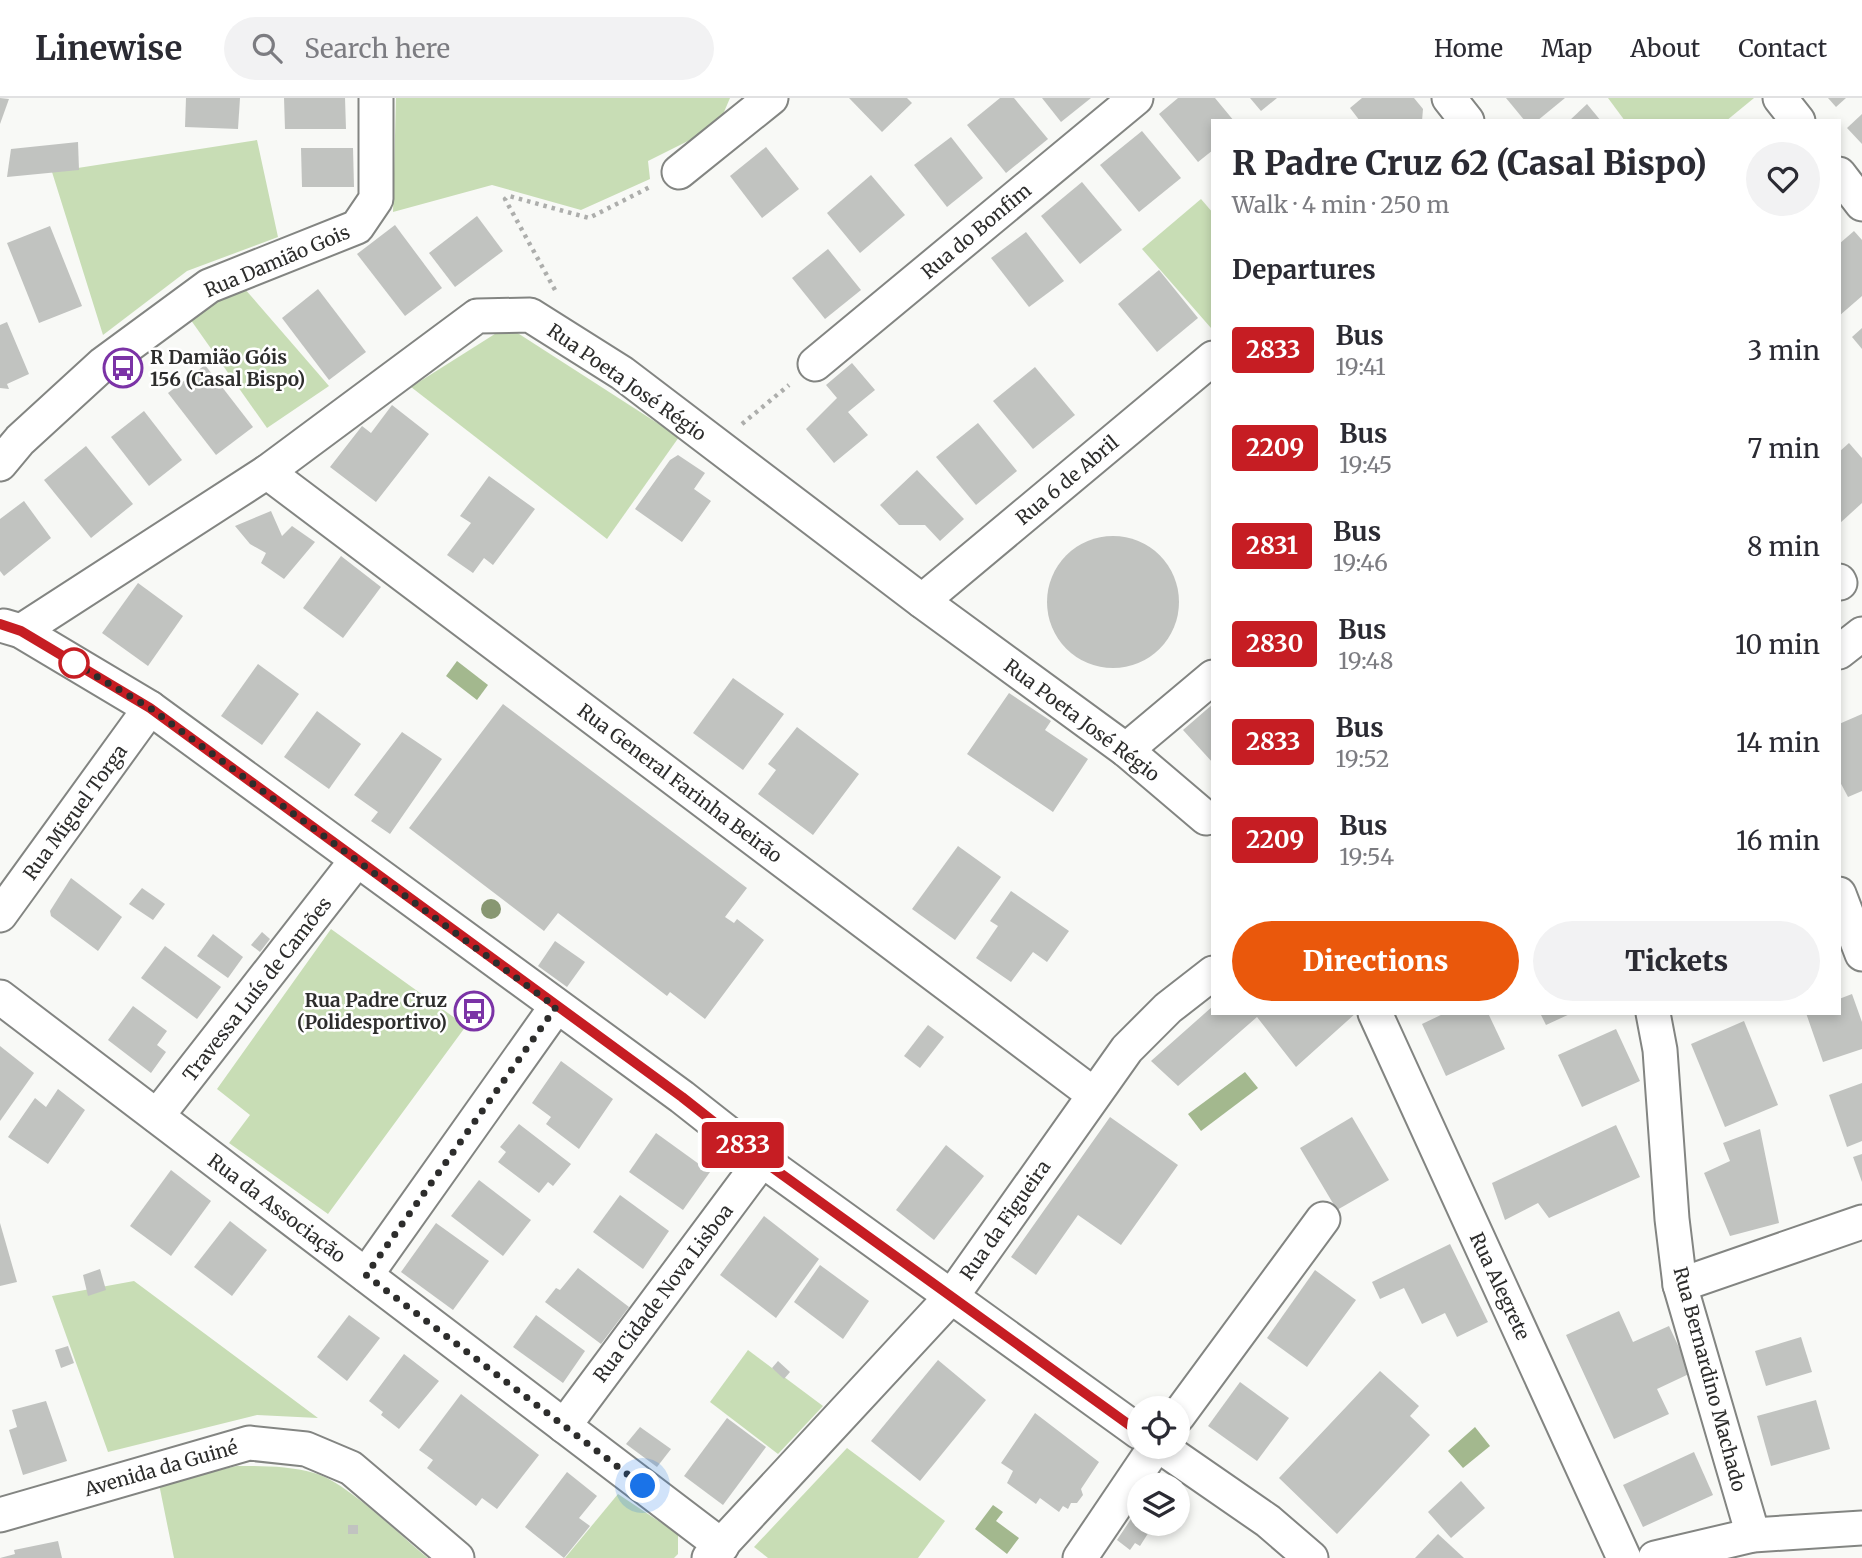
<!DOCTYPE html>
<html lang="en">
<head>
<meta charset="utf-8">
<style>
	body { margin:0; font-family:Merriweather,serif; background:#f2f2f3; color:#2b2b33; height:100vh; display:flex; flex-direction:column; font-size:26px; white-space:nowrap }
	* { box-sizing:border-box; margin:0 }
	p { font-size:23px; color:#7c7c81 }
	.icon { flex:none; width:38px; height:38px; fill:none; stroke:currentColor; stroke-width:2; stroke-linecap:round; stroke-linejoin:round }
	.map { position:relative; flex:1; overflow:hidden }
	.panel { position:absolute; left:1211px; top:21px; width:630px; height:896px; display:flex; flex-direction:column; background:#fff; border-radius:0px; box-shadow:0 4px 10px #0003 }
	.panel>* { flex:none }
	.badge { padding:0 14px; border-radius:5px; font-size:24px; line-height:46px }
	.tools { position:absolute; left:1127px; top:1298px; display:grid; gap:14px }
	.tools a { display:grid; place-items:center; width:63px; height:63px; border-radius:50%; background:#fff; box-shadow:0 4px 10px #0003; font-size:35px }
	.you { position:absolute; width:35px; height:35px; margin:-18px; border:5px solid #fff; border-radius:50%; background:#1a73e8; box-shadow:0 0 0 10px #1a73e833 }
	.map>.badge { position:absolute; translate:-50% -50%; box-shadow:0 0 0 4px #fff }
	h2 { padding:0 21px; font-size:26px; line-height:63px }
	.round { display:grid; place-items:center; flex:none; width:74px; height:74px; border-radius:37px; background:#f2f2f3 }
	.summary { display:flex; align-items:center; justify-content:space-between; height:119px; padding:0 21px }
	h1 { font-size:33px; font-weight:800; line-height:52px }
	.button { display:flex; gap:14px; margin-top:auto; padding:14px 21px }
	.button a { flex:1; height:80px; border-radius:42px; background:#ea580c; color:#fff; font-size:28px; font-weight:800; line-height:80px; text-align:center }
	.button a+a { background:#f2f2f3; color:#2b2b33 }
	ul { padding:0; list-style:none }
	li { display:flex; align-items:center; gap:21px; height:98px; padding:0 21px }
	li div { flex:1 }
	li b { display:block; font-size:26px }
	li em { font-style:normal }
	li .badge { min-width:77px; font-weight:700; text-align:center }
	header { display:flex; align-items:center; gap:42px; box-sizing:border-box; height:98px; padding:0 35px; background:#fff; border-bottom:2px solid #e1e1e2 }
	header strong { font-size:33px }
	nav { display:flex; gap:38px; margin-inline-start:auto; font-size:24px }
	.search { width:490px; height:63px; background:#f2f2f3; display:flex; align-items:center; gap:18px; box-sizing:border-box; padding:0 24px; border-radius:38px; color:#7c7c81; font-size:26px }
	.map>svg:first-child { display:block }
	.green { fill:#c8ddb5 }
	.water { fill:#a3b88e }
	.building { fill:#c1c3c0 }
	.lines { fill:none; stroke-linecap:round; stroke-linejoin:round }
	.minor-casing { stroke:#838582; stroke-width:37 }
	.path { stroke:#adaeac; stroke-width:4.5; stroke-dasharray:3.5 5; stroke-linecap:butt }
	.minor { stroke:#fff; stroke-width:33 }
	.tree { fill:#889772 }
	.line-casing { stroke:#fff; stroke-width:16 }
	.line { stroke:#c61d23; stroke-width:10 }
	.walk { stroke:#2d2d2c; stroke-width:7; stroke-dasharray:0 12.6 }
	.stop-dot { fill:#fff; stroke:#c61d23; stroke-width:3.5 }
	.labels { text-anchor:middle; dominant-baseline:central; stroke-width:5; stroke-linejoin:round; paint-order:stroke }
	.street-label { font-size:19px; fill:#2d2d2c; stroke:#fff }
	.poi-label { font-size:19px; font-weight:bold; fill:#2d2d2c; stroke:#fff; text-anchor:start }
</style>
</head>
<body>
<header>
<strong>Linewise</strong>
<div class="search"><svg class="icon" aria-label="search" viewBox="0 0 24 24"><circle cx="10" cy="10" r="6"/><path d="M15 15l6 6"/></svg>Search here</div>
<nav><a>Home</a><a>Map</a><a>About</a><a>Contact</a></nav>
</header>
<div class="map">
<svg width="1862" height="1460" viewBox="0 0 1862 1460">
	<rect width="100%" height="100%" fill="#f8f9f6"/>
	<g class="green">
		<path d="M396 0H730L718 28 648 63 650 81 581 112 492 87 393 114Z"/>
		<path d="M1608 0H1754L1726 23H1625Z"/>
		<path d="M257 42 278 139 187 173 103 237 52 74Z"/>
		<path d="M1201 101 1213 115 1211 230 1142 151Z"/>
		<path d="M244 190 329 288 267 330 188 218Z"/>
		<path d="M498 234H516L679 339 607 441 411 289Z"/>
		<path d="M331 831 466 928 328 1116 229 1045 250 1017 217 991Z"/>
		<path d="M134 1183 318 1320 257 1317 108 1354 52 1198Z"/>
		<path d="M748 1252 823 1308 778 1356 710 1304Z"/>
		<path d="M847 1350 945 1423 918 1460H768L754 1449Z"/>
		<path d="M237 1368C263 1368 289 1368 314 1375 347 1384 399 1437 428 1460H174L159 1386Z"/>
		<path d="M618 1396 678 1436V1456L674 1460H565Z"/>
	</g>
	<g class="water">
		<path d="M457 563 488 587 477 602 446 578Z"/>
		<path d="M1245 974 1258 990 1201 1033 1188 1016Z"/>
		<path d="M1475 1329 1490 1348 1463 1370 1448 1353Z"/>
		<path d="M993 1407 1003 1414 996 1423 1019 1440 1007 1456 975 1431Z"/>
	</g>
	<g class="building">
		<path d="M0 0 9 1 0 26Z"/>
		<path d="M186 0H240L238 31 185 29Z"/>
		<path d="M284 0H345L346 31H285Z"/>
		<path d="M849 0H907L912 5 882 34Z"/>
		<path d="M1000 0H1014L1048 41 1006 75 967 27Z"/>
		<path d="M1042 0H1091L1061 24Z"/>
		<path d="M1178 0H1215L1234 23H1213V52L1198 64 1159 16Z"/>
		<path d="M1250 0H1277L1261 13Z"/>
		<path d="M1362 0H1414L1423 11 1422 23H1360L1350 10Z"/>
		<path d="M1506 0H1565L1537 23H1525Z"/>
		<path d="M1828 0H1846L1836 9Z"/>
		<path d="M1587 6 1601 23H1569Z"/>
		<path d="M1862 16V46L1847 30Z"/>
		<path d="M1142 33 1181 80 1139 114 1100 67Z"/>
		<path d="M951 39 983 80 947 109 914 67Z"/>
		<path d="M78 44 79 72 7 79 11 51Z"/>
		<path d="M766 49 799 91 762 120 730 78Z"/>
		<path d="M301 50H353L354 89H302Z"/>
		<path d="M871 77 905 117 860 155 827 115Z"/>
		<path d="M1082 84 1122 132 1080 166 1041 118Z"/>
		<path d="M477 118 503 153 455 189 429 155Z"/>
		<path d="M395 127 442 190 405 218 357 156Z"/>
		<path d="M50 128 82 208 39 225 7 145Z"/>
		<path d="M1854 133 1862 142V198L1839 218V146Z"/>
		<path d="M1026 134 1064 183 1029 209 991 160Z"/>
		<path d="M828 151 861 192 825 221 792 180Z"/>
		<path d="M1159 172 1198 220 1157 254 1118 206Z"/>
		<path d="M318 191 366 254 329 282 282 220Z"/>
		<path d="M7 224 29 276 7 286 9 291 0 290V227Z"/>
		<path d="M1862 230V251L1852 239Z"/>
		<path d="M852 265 875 292 848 314 868 337 834 365 806 331 837 300 826 287Z"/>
		<path d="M205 267 253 329 216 357 168 295Z"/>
		<path d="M1035 269 1075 317 1033 351 993 303Z"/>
		<path d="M392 307 429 336 376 404 330 369 362 328 371 335Z"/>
		<path d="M144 313 182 362 149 388 111 339Z"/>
		<path d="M978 325 1017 373 976 407 936 359Z"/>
		<path d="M1849 345 1862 360V405L1839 426V354Z"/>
		<path d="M86 348 133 406 91 440 44 382Z"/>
		<path d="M678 357 705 375 694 391 711 403 682 444 635 411 670 362Z"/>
		<path d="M917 372 964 421 940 443 925 427H899L880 407Z"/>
		<path d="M489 378 535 411 493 467 484 460 473 475 447 457 471 425 460 418Z"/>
		<path d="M24 403 51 440 4 478 0 473V421Z"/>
		<path d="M271 413 282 438 292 428 315 444 284 481 261 465 266 455 250 446 235 428Z"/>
		<circle cx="1113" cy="504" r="66"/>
		<path d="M341 458 381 489 343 540 303 510Z"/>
		<path d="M138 485 183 518 148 568 102 535Z"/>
		<path d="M258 566 299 596 262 647 221 618Z"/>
		<path d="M733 580 784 616 743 672 693 635Z"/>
		<path d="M1009 595 1051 623 1045 632 1088 661 1053 714 967 656Z"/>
		<path d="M503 606 747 790 725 819 734 825 737 821 764 842 705 921 670 894 667 898 558 815 544 833 409 730Z"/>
		<path d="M1213 606V665L1183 632Z"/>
		<path d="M317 613 361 646 329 691 284 659Z"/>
		<path d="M1862 616V693L1848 699 1839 682V626Z"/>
		<path d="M797 629 859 676 813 737 758 696 776 672 768 666Z"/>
		<path d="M402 634 442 661 390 736 371 723 378 714 354 697Z"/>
		<path d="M958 748 1001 779 955 842 912 811Z"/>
		<path d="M71 780 122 819 98 853 51 818 50 813Z"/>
		<path d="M142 790 165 806 153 822 129 806Z"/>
		<path d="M1011 793 1069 833 1047 864 1033 854 1011 884 976 860 998 828 990 823Z"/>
		<path d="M262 834 270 841 260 854 251 847Z"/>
		<path d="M213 836 243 859 228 880 197 858Z"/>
		<path d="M555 843 585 864 567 889 538 868Z"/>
		<path d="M165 848 221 889 197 921 141 880Z"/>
		<path d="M1852 896 1862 924V951L1823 964 1806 915H1839V901Z"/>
		<path d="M133 908 167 933 157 947 166 954 151 975 108 942Z"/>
		<path d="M1213 908V915H1356L1296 969 1257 919 1178 988 1151 963Z"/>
		<path d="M1445 915H1488L1505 951 1446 978 1422 926Z"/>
		<path d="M1540 915H1572L1546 927Z"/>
		<path d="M1744 923 1778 1007 1725 1029 1691 946Z"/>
		<path d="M928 927 944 939 920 970 904 958Z"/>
		<path d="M1616 931 1640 983 1582 1009 1558 957Z"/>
		<path d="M0 948 34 975 0 1023Z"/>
		<path d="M561 963 613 1001 579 1051 546 1026 551 1019 532 1005Z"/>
		<path d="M1862 985V1043L1847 1049 1829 997Z"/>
		<path d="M58 991 85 1012 48 1066 8 1039 35 1000 46 1009Z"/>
		<path d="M1110 1019 1178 1067 1121 1147 1078 1117 1036 1177 1011 1159Z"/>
		<path d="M1352 1019 1389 1082 1337 1112 1300 1050Z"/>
		<path d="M519 1026 571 1066 553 1088 548 1084 539 1095 498 1064 506 1054 500 1049Z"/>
		<path d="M1616 1027 1640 1079 1549 1120 1538 1105 1505 1122 1492 1085Z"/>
		<path d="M1760 1031 1779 1125 1730 1138 1704 1075 1730 1063 1723 1045Z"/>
		<path d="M656 1035 710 1074 683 1112 629 1074Z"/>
		<path d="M946 1047 984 1078 934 1142 896 1112Z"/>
		<path d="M1862 1056V1084L1853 1059Z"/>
		<path d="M171 1072 211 1103 171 1158 130 1128Z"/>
		<path d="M479 1082 531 1122 503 1158 451 1118Z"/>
		<path d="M620 1097 669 1133 643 1171 593 1134Z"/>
		<path d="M764 1118 819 1161 776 1220 720 1177Z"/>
		<path d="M230 1123 267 1152 232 1198 194 1169Z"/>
		<path d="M0 1125 17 1184 0 1188Z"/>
		<path d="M436 1125 489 1163 453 1212 401 1174Z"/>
		<path d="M1450 1146 1488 1224 1457 1239 1445 1215 1422 1226 1404 1190 1380 1201 1372 1184Z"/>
		<path d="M820 1167 869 1203 843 1241 794 1204Z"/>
		<path d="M578 1170 629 1209 601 1246 545 1204 556 1190 560 1192Z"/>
		<path d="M100 1171 106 1192 88 1198 83 1177Z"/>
		<path d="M1315 1172 1356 1202 1307 1269 1267 1240Z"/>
		<path d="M1619 1213 1633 1244 1669 1228 1691 1275 1657 1291 1669 1316 1614 1341 1566 1237Z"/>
		<path d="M349 1217 380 1240 347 1283 317 1259Z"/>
		<path d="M536 1217 585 1253 563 1285 513 1249Z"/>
		<path d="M1801 1239 1812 1274 1766 1288 1755 1253Z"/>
		<path d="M68 1248 74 1265 61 1270 55 1252Z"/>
		<path d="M404 1256 439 1283 399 1331 381 1317 383 1314 369 1303Z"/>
		<path d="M938 1262 986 1302 920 1383 871 1343Z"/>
		<path d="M778 1263 790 1274 784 1281 772 1270Z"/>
		<path d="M1380 1273 1419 1308 1410 1318 1430 1337 1337 1436 1279 1380Z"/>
		<path d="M1240 1284 1289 1320 1257 1363 1208 1328Z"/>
		<path d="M461 1296 539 1357 497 1411 482 1400 476 1408 427 1370 433 1362 419 1352Z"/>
		<path d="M1816 1302 1830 1351 1771 1368 1757 1318Z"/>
		<path d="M46 1303 67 1363 23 1377 9 1332 17 1329 12 1312Z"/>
		<path d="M1035 1315 1099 1364 1081 1391 1083 1397 1077 1405H1071L1068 1411 1063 1408 1059 1414 1040 1400 1036 1406 1007 1385 1013 1373 1001 1365Z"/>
		<path d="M727 1320 766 1349 723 1407 684 1378Z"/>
		<path d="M640 1329 671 1351 657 1369 626 1346Z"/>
		<path d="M1694 1354 1713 1397 1643 1429 1623 1387Z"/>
		<path d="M567 1374 597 1398 579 1420 590 1428 564 1460 525 1429Z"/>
		<path d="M1461 1383 1485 1410 1451 1440 1428 1414Z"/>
		<path d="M1139 1409V1426H1154L1140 1448 1135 1445 1130 1452 1117 1442Z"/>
		<rect x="348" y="1427" width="10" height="9"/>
		<path d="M1438 1436 1464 1460H1415Z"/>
		<path d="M58 1443 62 1460H0L15 1456 14 1452Z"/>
	</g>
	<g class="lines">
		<defs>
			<g id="minor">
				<path d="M1449 0 1467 23"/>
				<path d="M1780 0 1798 23"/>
				<path d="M679 74 771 0"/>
				<path d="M1839 76 1862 106"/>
				<path d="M815 266 1136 0"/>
				<path d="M0 366 20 342 103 266 209 188 357 129 376 101V0"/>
				<path d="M267 374 1093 996"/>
				<path d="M1839 483 1840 485"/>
				<path d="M922 503 1213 260"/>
				<path d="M4 528 21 533 150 610 682 999 762 1062 1139 1334"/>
				<path d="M21 533 267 374 477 218 530 217 622 275 922 503 1126 652 1206 720"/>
				<path d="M1839 554 1862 536"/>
				<path d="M1126 652 1213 579"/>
				<path d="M1839 796 1862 856"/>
				<path d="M0 817 150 610"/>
				<path d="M0 899 722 1448"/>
				<path d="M1375 915 1624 1460"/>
				<path d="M1653 915 1660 952 1672 1121 1680 1187 1753 1437"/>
				<path d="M157 1018 356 763"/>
				<path d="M366 1177 556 909"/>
				<path d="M1680 1187 1862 1124"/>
				<path d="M1178 1318 1323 1121"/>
				<path d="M564 1328 762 1062"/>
				<path d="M1161 1349 1268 1423 1311 1460"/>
				<path d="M0 1417 249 1345 306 1351 351 1370 457 1460"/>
				<path d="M709 1460 952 1198 1127 951 1168 910 1213 875"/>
				<path d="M1080 1460 1155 1349"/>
				<path d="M1655 1460 1753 1437 1862 1430"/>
			</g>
		</defs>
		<use href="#minor" class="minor-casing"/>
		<g class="path">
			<path d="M555 192 505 101 509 98 589 120 650 89"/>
			<path d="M742 326 789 287"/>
		</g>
		<use href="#minor" class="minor"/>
	</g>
	<circle class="tree" cx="491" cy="811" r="10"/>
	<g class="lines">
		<defs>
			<path id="line" d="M0 526 21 533 150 610 682 999 762 1062 1139 1334"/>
		</defs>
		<use href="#line" class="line-casing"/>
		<use href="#line" class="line"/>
		<path class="walk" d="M74 565 64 559 150 610 556 909 366 1177 643 1388"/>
	</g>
	<defs>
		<symbol id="bus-ring" viewBox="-11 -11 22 22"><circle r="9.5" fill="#fff" stroke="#7b33a6" stroke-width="1.5"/><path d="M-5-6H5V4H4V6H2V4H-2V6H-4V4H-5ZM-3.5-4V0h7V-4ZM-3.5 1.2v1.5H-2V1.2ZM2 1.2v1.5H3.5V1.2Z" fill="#7b33a6"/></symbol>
	</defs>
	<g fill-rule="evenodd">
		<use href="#bus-ring" x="101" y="248" width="44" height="44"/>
		<use href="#bus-ring" x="452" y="891" width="44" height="44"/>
	</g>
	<circle class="stop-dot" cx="74" cy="565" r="14"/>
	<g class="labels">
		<g class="street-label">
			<text transform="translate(976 133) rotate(-40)">Rua do Bonfim</text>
			<text transform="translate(277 163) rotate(-23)">Rua Damião Gois</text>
			<text transform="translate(627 284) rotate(35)">Rua Poeta José Régio</text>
			<text transform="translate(1067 382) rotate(-40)">Rua 6 de Abril</text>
			<text transform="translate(1082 622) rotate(37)">Rua Poeta José Régio</text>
			<text transform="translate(680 685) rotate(37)">Rua General Farinha Beirão</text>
			<text transform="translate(75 714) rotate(-54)">Rua Miguel Torga</text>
			<text transform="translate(257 891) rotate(-52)">Travessa Luís de Camões</text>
			<text transform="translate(277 1110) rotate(37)">Rua da Associação</text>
			<text transform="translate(1005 1122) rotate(-55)">Rua da Figueira</text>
			<text transform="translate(1500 1188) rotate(65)">Rua Alegrete</text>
			<text transform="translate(663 1195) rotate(-53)">Rua Cidade Nova Lisboa</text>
			<text transform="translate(1710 1281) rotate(75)">Rua Bernardino Machado</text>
			<text transform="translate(161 1370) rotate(-16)">Avenida da Guiné</text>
		</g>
		<g class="poi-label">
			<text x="150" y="259">R Damião Góis<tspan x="150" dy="22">156 (Casal Bispo)</tspan></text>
			<text x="447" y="902" text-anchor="end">Rua Padre Cruz<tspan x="447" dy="22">(Polidesportivo)</tspan></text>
		</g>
	</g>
</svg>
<div class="tools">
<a><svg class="icon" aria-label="locate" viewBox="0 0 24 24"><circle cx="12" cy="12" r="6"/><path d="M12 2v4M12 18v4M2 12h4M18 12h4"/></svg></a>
<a><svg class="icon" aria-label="layers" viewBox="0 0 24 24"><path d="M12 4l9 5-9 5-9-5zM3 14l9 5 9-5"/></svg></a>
</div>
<div class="you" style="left:643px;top:1388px"></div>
<b class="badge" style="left:743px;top:1047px;background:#c61d23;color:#fff">2833</b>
<section class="panel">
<div class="summary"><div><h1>R Padre Cruz 62 (Casal Bispo)</h1><p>Walk · 4 min · 250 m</p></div><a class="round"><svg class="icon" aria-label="heart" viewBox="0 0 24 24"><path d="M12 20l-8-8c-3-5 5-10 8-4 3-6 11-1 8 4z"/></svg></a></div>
<h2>Departures</h2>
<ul>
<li><span class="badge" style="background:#c61d23;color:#fff">2833</span><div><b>Bus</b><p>19:41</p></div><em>3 min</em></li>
<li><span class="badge" style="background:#c61d23;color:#fff">2209</span><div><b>Bus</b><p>19:45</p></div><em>7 min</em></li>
<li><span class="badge" style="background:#c61d23;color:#fff">2831</span><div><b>Bus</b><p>19:46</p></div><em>8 min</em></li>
<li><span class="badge" style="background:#c61d23;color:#fff">2830</span><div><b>Bus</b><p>19:48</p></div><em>10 min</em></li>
<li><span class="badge" style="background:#c61d23;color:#fff">2833</span><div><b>Bus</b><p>19:52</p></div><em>14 min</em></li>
<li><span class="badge" style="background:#c61d23;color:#fff">2209</span><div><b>Bus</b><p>19:54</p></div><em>16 min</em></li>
</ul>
<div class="button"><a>Directions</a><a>Tickets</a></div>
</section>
</div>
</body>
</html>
